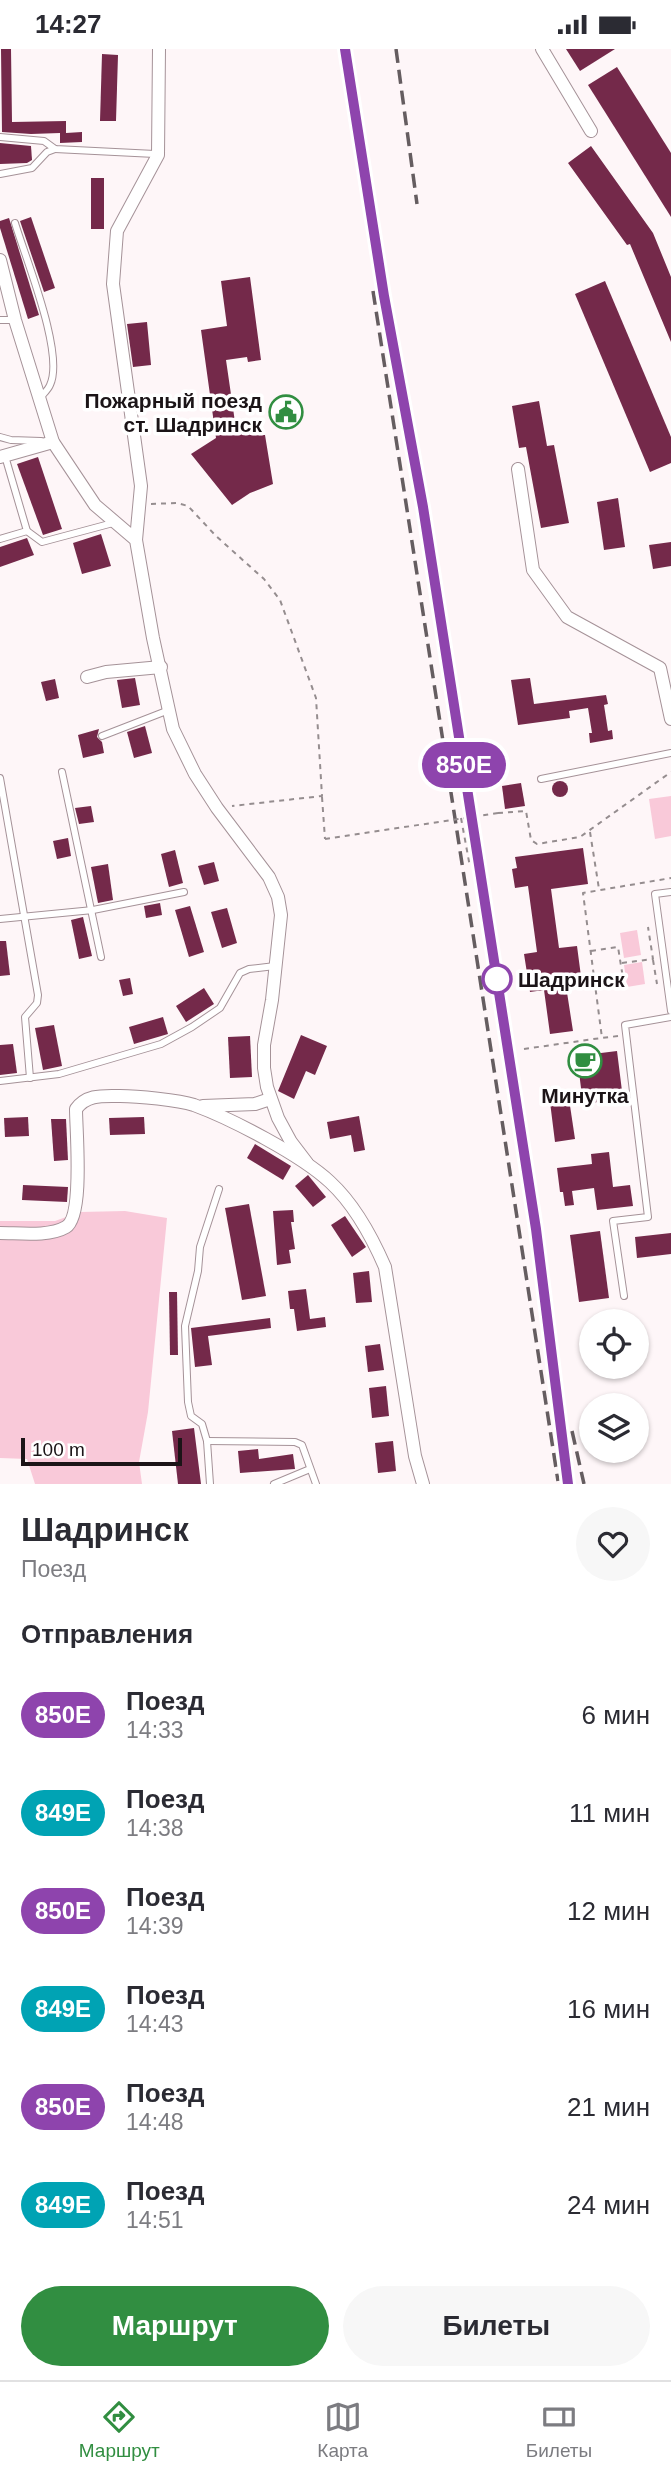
<!DOCTYPE html>
<html lang="ru">
<head>
<meta charset="utf-8">
<style>
	body { margin:0; font-family:Arial,sans-serif; background:#f7f7f7; color:#2b2b33; height:100vh; display:flex; flex-direction:column; font-size:26px; white-space:nowrap }
	* { box-sizing:border-box; margin:0 }
	p { font-size:23px; color:#7c7c81 }
	.icon { flex:none; width:38px; height:38px; fill:none; stroke:currentColor; stroke-width:2; stroke-linecap:round; stroke-linejoin:round }
	.map { position:relative; height:1435px; overflow:hidden }
	.sheet { display:flex; flex-direction:column; background:#fff; flex:1 }
	.sheet>* { flex:none }
	.badge { padding:0 14px; border-radius:23px; font-size:24px; line-height:46px }
	.fabs { position:absolute; left:579px; top:1260px; display:grid; gap:14px }
	.fabs a { display:grid; place-items:center; width:70px; height:70px; border-radius:50%; background:#fff; box-shadow:0 2px 5px #0004; font-size:35px }
	.scale { position:absolute; left:21px; bottom:18px; width:161px; box-sizing:border-box; padding-left:7px; border:4px solid #1b1417; border-top:0; font-size:19px; line-height:24px; white-space:nowrap; color:#1b1417; -webkit-text-stroke:5px #fff; paint-order:stroke }
	.map>.badge { position:absolute; translate:-50% -50%; box-shadow:0 0 0 4px #fff }
	h2 { padding:0 21px; font-size:26px; line-height:63px }
	.round { display:grid; place-items:center; flex:none; width:74px; height:74px; border-radius:37px; background:#f7f7f7 }
	.summary { display:flex; align-items:center; justify-content:space-between; height:119px; padding:0 21px }
	h1 { font-size:33px; font-weight:700; line-height:52px }
	.primary-button { display:flex; gap:14px; margin-top:auto; padding:14px 21px }
	.primary-button a { flex:1; height:80px; border-radius:42px; background:#318e41; color:#fff; font-size:28px; font-weight:700; line-height:80px; text-align:center }
	.primary-button a+a { background:#f7f7f7; color:#2b2b33 }
	ul { padding:0; list-style:none }
	li { display:flex; align-items:center; gap:21px; height:98px; padding:0 21px }
	li div { flex:1 }
	li b { display:block; font-size:26px }
	li em { font-style:normal }
	li .badge { min-width:77px; font-weight:700; text-align:center }
	.status { display:flex; justify-content:space-between; align-items:center; height:49px; padding:0 35px; background:#fff; direction:ltr }
	.status svg { height:19px; fill:currentColor }
	.menu { display:flex; justify-content:space-around; align-items:center; height:98px; border-top:2px solid #e1e1e2; background:#fff; font-size:19px; color:#7c7c81 }
	.menu a { display:grid; justify-items:center; gap:4px }
	.menu .current { color:#318e41 }
	.map>svg:first-child { display:block }
	.green { fill:#f9c9d9 }
	.building { fill:#74294a }
	.lines { fill:none; stroke-linecap:round; stroke-linejoin:round }
	.lane-casing { stroke:#a59298; stroke-width:8 }
	.street-casing { stroke:#a59298; stroke-width:14 }
	.path { stroke:#958d8f; stroke-width:2; stroke-dasharray:5 5; stroke-linecap:butt }
	.lane { stroke:#fff; stroke-width:6 }
	.street { stroke:#fff; stroke-width:12 }
	.rail { stroke:#655d60; stroke-width:3.5; stroke-dasharray:14 7; stroke-linecap:butt }
	.path-bridge { stroke:#958d8f; stroke-width:2; stroke-dasharray:5 5; stroke-linecap:butt }
	.line-casing { stroke:#fff; stroke-width:16 }
	.line { stroke:#8e44ad; stroke-width:10 }
	.stop-dot { fill:#fff; stroke:#8e44ad; stroke-width:3.5 }
	.labels { text-anchor:middle; dominant-baseline:central; stroke-width:7; stroke-linejoin:round; paint-order:stroke }
	.poi-label { font-size:21px; font-weight:bold; fill:#1b1417; stroke:#fff; text-anchor:end }
	.stop-label { font-size:21px; font-weight:bold; fill:#1b1417; stroke:#fff; text-anchor:start }
</style>
</head>
<body>
<div class="status"><b>14:27</b><svg viewBox="0 0 49 12"><path d="M0 12V9h3v3zM5 12V6h3v6zM10 12V3h3v9zM15 12V0h3v12zM26 1h20v11H26zM47 4h2v5h-2z"/></svg></div>
<div class="map">
<svg width="671" height="1435" viewBox="0 0 671 1435">
	<rect width="100%" height="100%" fill="#fef6f8"/>
	<g class="green">
		<path d="M671 747V787L655 790 649 750Z"/>
		<path d="M637 881 641 906 624 909 620 884Z"/>
		<path d="M642 913 645 935 627 938 624 916Z"/>
		<path d="M125 1162 167 1169 148 1363 139 1413 142 1435H35L27 1410 0 1409V1172H55L80 1163Z"/>
	</g>
	<g class="building">
		<path d="M1 0H11L12 73 66 72V84L82 83V93L60 94V84L31 85 2 83Z"/>
		<path d="M566 0H615L580 22Z"/>
		<path d="M102 5 118 6 116 72H100Z"/>
		<path d="M617 18 671 104V168L588 36Z"/>
		<path d="M0 94 31 97 32 111 27 114 0 115Z"/>
		<path d="M591 97 653 184 671 228V293L630 195 627 196 568 114Z"/>
		<rect x="91" y="129" width="13" height="51"/>
		<path d="M31 168 55 239 44 243 20 172Z"/>
		<path d="M9 169 39 266 28 270 0 179V172Z"/>
		<path d="M250 228 261 311 248 313 247 308 226 311 236 380 249 377 250 386H265L273 435 250 444 232 456 191 405 216 389 201 281 227 277 221 232Z"/>
		<path d="M605 232 671 388V414L650 423 575 245Z"/>
		<path d="M147 273 151 316 133 318 127 275Z"/>
		<path d="M539 352 547 397 554 396 569 474 541 479 526 398 519 399 512 357Z"/>
		<path d="M38 408 62 480 43 486 17 415Z"/>
		<path d="M618 449 625 498 604 501 597 453Z"/>
		<path d="M101 485 111 517 82 525 73 494Z"/>
		<path d="M27 489 34 506 0 518V498Z"/>
		<path d="M671 493V517L653 520 649 496Z"/>
		<path d="M135 629 140 656 122 659 117 631Z"/>
		<path d="M530 629 534 655 606 646 608 655 604 656 608 682 612 681 613 690 590 694 589 684H592L588 659 569 662 570 669 518 676 511 631Z"/>
		<path d="M55 630 59 649 46 652 41 633Z"/>
		<path d="M145 677 152 704 134 709 127 683Z"/>
		<path d="M99 680 97 688 102 693 104 704 83 709 78 686Z"/>
		<circle cx="560" cy="740" r="8"/>
		<path d="M521 734 525 757 505 760 502 737Z"/>
		<path d="M91 757 94 773 79 775 75 759Z"/>
		<path d="M68 789 71 807 57 810 53 792Z"/>
		<path d="M583 799 588 835 551 840 559 899 577 897 582 935 566 937 573 982 550 985 544 941 530 943 524 905 537 903 528 837 515 839 512 820 517 819 515 808Z"/>
		<path d="M175 801 183 834 169 838 161 805Z"/>
		<path d="M214 813 219 832 204 836 198 817Z"/>
		<path d="M108 815 113 851 98 854 91 818Z"/>
		<path d="M160 854 162 866 146 869 144 857Z"/>
		<path d="M190 857 204 903 189 908 175 861Z"/>
		<path d="M227 859 237 894 222 899 211 863Z"/>
		<path d="M83 868 92 907 79 910 71 871Z"/>
		<path d="M0 892H6L10 926 0 927Z"/>
		<path d="M130 929 133 945 123 947 119 931Z"/>
		<path d="M204 939 214 955 186 973 176 957Z"/>
		<path d="M163 968 168 985 134 995 129 978Z"/>
		<path d="M54 976 62 1017 43 1021 35 979Z"/>
		<path d="M301 986 327 997 315 1026 306 1022 294 1050 278 1042Z"/>
		<path d="M250 987 252 1028 230 1029 228 988Z"/>
		<path d="M13 995 17 1024 0 1026V996Z"/>
		<path d="M617 1002 623 1050 583 1055 577 1007Z"/>
		<path d="M569 1050 575 1090 555 1093 550 1053Z"/>
		<path d="M359 1067 365 1101 354 1103 351 1086 330 1090 327 1073Z"/>
		<path d="M28 1068 29 1087 5 1088 4 1069Z"/>
		<path d="M144 1068 145 1085 110 1086 109 1069Z"/>
		<path d="M51 1070H66L68 1111 54 1112Z"/>
		<path d="M255 1095 291 1117 283 1131 247 1109Z"/>
		<path d="M609 1103 613 1138 630 1136 633 1157 597 1161 594 1139 572 1142 574 1156 565 1157 563 1143H560L557 1119 592 1115 591 1105Z"/>
		<path d="M308 1126 326 1148 313 1158 295 1137Z"/>
		<path d="M23 1136 68 1138 67 1153 22 1151Z"/>
		<path d="M249 1155 266 1247 242 1251 225 1159Z"/>
		<path d="M293 1161 294 1173H291L295 1200 289 1201 291 1214 277 1216 273 1162Z"/>
		<path d="M345 1167 366 1198 352 1208 331 1176Z"/>
		<path d="M600 1182 609 1249 579 1253 570 1186Z"/>
		<path d="M671 1184V1205L637 1209 635 1188Z"/>
		<path d="M369 1222 372 1253 356 1254 353 1224Z"/>
		<path d="M306 1240 310 1270 325 1268 326 1278 297 1282 294 1260H290L288 1242Z"/>
		<path d="M169 1243H177L178 1306H170Z"/>
		<path d="M270 1269 271 1279 208 1287 212 1316 195 1318 191 1279Z"/>
		<path d="M380 1295 384 1321 368 1323 365 1297Z"/>
		<path d="M386 1337 389 1367 372 1369 369 1339Z"/>
		<path d="M194 1379 201 1435H178L172 1382Z"/>
		<path d="M393 1392 396 1422 378 1424 375 1394Z"/>
		<path d="M258 1400 259 1410 293 1405 295 1420 240 1424 238 1402Z"/>
	</g>
	<g class="lines">
		<defs>
			<g id="lane">
				<path d="M0 88 44 92 55 100 155 105"/>
				<path d="M0 125 32 119 47 103 55 100"/>
				<path d="M15 174C25 208 65 305 50 336 48 341 43 345 40 349"/>
				<path d="M0 271H15"/>
				<path d="M0 388 11 391 41 392"/>
				<path d="M27 482 42 493 113 474"/>
				<path d="M0 490 27 482 5 407"/>
				<path d="M102 687 169 661"/>
				<path d="M62 723 101 908"/>
				<path d="M0 729 38 946 37 954 25 968 30 1029"/>
				<path d="M541 730 671 704"/>
				<path d="M671 843 655 845 671 962"/>
				<path d="M0 870 93 861 184 843"/>
				<path d="M0 1032 59 1025 161 995 192 978 220 959 240 924 249 920 275 917"/>
				<path d="M624 1247 613 1172 648 1168 625 976 671 968"/>
				<path d="M207 1392 295 1393 302 1396 316 1435"/>
				<path d="M210 1435 207 1392 202 1375 191 1367 188 1353 185 1277 198 1222 200 1198 219 1140"/>
				<path d="M274 1435 310 1420"/>
			</g>
			<g id="street">
				<path d="M542 0 591 82"/>
				<path d="M0 211 15 271 53 393 95 456 136 491 153 589 173 680 195 725 217 759 269 828 278 848 281 866 272 951 264 996V1019L267 1038 278 1069 291 1093 307 1114"/>
				<path d="M0 408 53 393"/>
				<path d="M518 420 533 521 567 568 660 619 671 670"/>
				<path d="M136 491 141 437 113 235 117 182 158 106 159 0"/>
				<path d="M87 628 106 623 161 618"/>
				<path d="M203 1057 255 1055 270 1050"/>
				<path d="M0 1184C19 1184 49 1188 66 1178 84 1167 76 1082 76 1060 87 1045 103 1047 120 1047 138 1047 178 1051 194 1056 232 1070 301 1106 330 1133 355 1156 372 1188 385 1218L415 1407 423 1435"/>
			</g>
		</defs>
		<use href="#lane" class="lane-casing"/>
		<use href="#street" class="street-casing"/>
		<g class="path">
			<path d="M151 455 177 454 188 457 216 487 264 530 280 551 316 649 322 747 232 757"/>
			<path d="M322 748 325 790"/>
			<path d="M498 764 526 762 531 791 537 795 580 788 671 723"/>
			<path d="M461 769 470 818"/>
			<path d="M590 783 599 840"/>
			<path d="M591 902 618 898 623 929 597 933"/>
			<path d="M653 911 657 935"/>
			<path d="M622 914 653 910 648 878"/>
			<path d="M618 987 602 989 583 844 671 829"/>
			<path d="M524 1000 601 989"/>
		</g>
		<use href="#lane" class="lane"/>
		<use href="#street" class="street"/>
		<g class="rail">
			<path d="M345 0 384 247 423 458 536 1180 568 1435"/>
			<path d="M396 0 417 155"/>
			<path d="M373 242 558 1432"/>
			<path d="M572 1382 584 1435"/>
		</g>
		<path class="path-bridge" d="M325 790 498 764"/>
	</g>
	<g class="lines">
		<defs>
			<path id="line" d="M345 0 384 247 423 458 536 1180 568 1435"/>
		</defs>
		<use href="#line" class="line-casing"/>
		<use href="#line" class="line"/>
	</g>
	<defs>
		<symbol id="civic-ring" viewBox="-11 -11 22 22"><circle r="9.5" fill="#fff" stroke="#318e41" stroke-width="1.5"/><path d="M-.6-6.5H3V-4.5H.6V-3L4-1V1h2V6H-6V1h2V-1L-.6-3ZM-1.2 2.5V6h2.4V2.5Z" fill="#318e41"/></symbol>
		<symbol id="cafe-ring" viewBox="-11 -11 22 22"><circle r="9.5" fill="#fff" stroke="#318e41" stroke-width="1.5"/><path d="M-5.5-4.5H6V0H3Q3 3.5 0 3.5H-2.5Q-5.5 3.5-5.5 0ZM3-3.2v2h1.7v-2ZM-6 4.5H4V6H-6Z" fill="#318e41"/></symbol>
	</defs>
	<g fill-rule="evenodd">
		<use href="#civic-ring" x="267" y="344" width="38" height="38"/>
		<use href="#cafe-ring" x="566" y="993" width="38" height="38"/>
	</g>
	<circle class="stop-dot" cx="497" cy="930" r="14"/>
	<g class="labels">
		<g class="poi-label">
			<text x="262" y="351">Пожарный поезд<tspan x="262" dy="24">ст. Шадринск</tspan></text>
			<text x="585" y="1046" text-anchor="middle">Минутка</text>
		</g>
		<g class="stop-label">
			<text x="518" y="930">Шадринск</text>
		</g>
	</g>
</svg>
<div class="fabs">
<a><svg class="icon" aria-label="locate" viewBox="0 0 24 24"><circle cx="12" cy="12" r="6"/><path d="M12 2v4M12 18v4M2 12h4M18 12h4"/></svg></a>
<a><svg class="icon" aria-label="layers" viewBox="0 0 24 24"><path d="M12 4l9 5-9 5-9-5zM3 14l9 5 9-5"/></svg></a>
</div>
<div class="scale">100 m</div>
<b class="badge" style="left:464px;top:716px;background:#8e44ad;color:#fff">850Е</b>
</div>
<section class="sheet">
<div class="summary"><div><h1>Шадринск</h1><p>Поезд</p></div><a class="round"><svg class="icon" aria-label="heart" viewBox="0 0 24 24"><path d="M12 20l-8-8c-3-5 5-10 8-4 3-6 11-1 8 4z"/></svg></a></div>
<h2>Отправления</h2>
<ul>
<li><span class="badge" style="background:#8e44ad;color:#fff">850Е</span><div><b>Поезд</b><p>14:33</p></div><em>6 мин</em></li>
<li><span class="badge" style="background:#00a3b4;color:#fff">849Е</span><div><b>Поезд</b><p>14:38</p></div><em>11 мин</em></li>
<li><span class="badge" style="background:#8e44ad;color:#fff">850Е</span><div><b>Поезд</b><p>14:39</p></div><em>12 мин</em></li>
<li><span class="badge" style="background:#00a3b4;color:#fff">849Е</span><div><b>Поезд</b><p>14:43</p></div><em>16 мин</em></li>
<li><span class="badge" style="background:#8e44ad;color:#fff">850Е</span><div><b>Поезд</b><p>14:48</p></div><em>21 мин</em></li>
<li><span class="badge" style="background:#00a3b4;color:#fff">849Е</span><div><b>Поезд</b><p>14:51</p></div><em>24 мин</em></li>
</ul>
<div class="primary-button"><a>Маршрут</a><a>Билеты</a></div>
</section>
<nav class="menu">
<a class="current"><svg class="icon" aria-label="directions" viewBox="0 0 24 24"><path d="M12 3l9 9-9 9-9-9zM9 14v-3h6M13 9l2 2-2 2"/></svg>Маршрут</a>
<a><svg class="icon" aria-label="map" viewBox="0 0 24 24"><path d="M3 6l6-2 6 2 6-2v14l-6 2-6-2-6 2zM9 4v14M15 6v14"/></svg>Карта</a>
<a><svg class="icon" aria-label="tickets" viewBox="0 0 24 24"><path d="M3 7h18v10H3zM15 7v10"/></svg>Билеты</a>
</nav>
</body>
</html>
